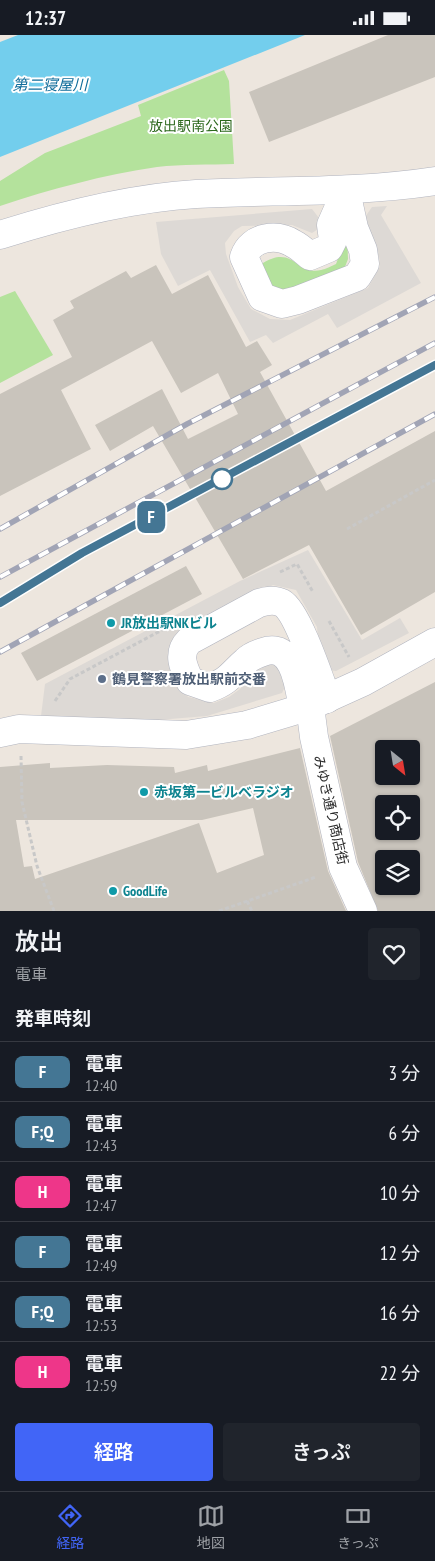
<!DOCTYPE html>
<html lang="ja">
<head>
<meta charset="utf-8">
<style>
	body { margin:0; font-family:"PT Sans Narrow","Noto Sans JP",sans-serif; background:#20242c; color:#f1f3f6; height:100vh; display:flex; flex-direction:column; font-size:19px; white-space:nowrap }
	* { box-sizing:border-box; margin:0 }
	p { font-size:16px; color:#9ea1a6 }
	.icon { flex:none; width:28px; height:28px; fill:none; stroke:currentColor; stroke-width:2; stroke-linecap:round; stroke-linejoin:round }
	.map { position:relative; height:876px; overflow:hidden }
	.drawer { display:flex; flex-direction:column; background:#171b24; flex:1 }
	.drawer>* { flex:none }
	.badge { padding:0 10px; border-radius:8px; font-size:18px; line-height:32px }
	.needle { width:32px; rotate:150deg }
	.controls { position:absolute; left:375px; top:705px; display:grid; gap:10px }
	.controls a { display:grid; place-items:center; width:45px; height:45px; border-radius:5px; background:#171b24; box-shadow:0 1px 4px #0004; font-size:25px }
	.map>.badge { position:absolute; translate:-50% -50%; box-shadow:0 0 0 2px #fff }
	h2 { padding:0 15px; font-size:19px; line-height:45px }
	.round { display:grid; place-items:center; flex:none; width:52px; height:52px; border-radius:5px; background:#20242c }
	.summary { display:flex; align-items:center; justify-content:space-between; height:85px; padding:0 15px }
	h1 { font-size:24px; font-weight:600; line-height:38px }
	.cta { display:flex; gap:10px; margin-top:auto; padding:10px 15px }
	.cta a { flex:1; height:58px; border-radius:5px; background:#4165f7; color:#fff; font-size:20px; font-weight:600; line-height:58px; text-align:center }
	.cta a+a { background:#20242c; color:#f1f3f6 }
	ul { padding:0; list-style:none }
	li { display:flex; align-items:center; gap:15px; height:60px; padding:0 15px; border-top:1px solid #363941 }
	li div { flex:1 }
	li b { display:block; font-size:19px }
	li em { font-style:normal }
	li .badge { min-width:55px; font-weight:700; text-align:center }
	.status { display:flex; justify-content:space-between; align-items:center; height:35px; padding:0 25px; background:#171b24; direction:ltr }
	.status svg { height:14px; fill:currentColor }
	.tabs { display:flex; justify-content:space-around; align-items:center; height:70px; border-top:1px solid #363941; background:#171b24; font-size:14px; color:#9ea1a6 }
	.tabs a { display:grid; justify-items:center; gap:2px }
	.tabs .active { color:#4165f7 }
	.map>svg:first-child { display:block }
	.green { fill:#b4e29c }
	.plaza { fill:#ddd9d5 }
	.water { fill:#73ceed }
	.building { fill:#c9c4bc; fill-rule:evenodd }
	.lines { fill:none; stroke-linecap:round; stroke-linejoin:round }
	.minor-casing { stroke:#b1b4bf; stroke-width:29 }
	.path { stroke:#c8c8c8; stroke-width:3; stroke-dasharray:4 2.5; stroke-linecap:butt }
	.minor { stroke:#fff; stroke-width:28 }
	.rail-casing { stroke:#a1a4b5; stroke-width:5.5 }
	.rail { stroke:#fff; stroke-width:4; stroke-dasharray:11; stroke-linecap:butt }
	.line-casing { stroke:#fff; stroke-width:11 }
	.line { stroke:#447694; stroke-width:8 }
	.stop-dot { fill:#fff; stroke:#447694; stroke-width:2.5 }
	.culture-dot { fill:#0f9aa8; stroke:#fff; stroke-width:2 }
	.service-dot { fill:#5c6f8a; stroke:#fff; stroke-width:2 }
	.labels { text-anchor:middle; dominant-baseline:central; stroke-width:4; stroke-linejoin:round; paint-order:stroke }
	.park-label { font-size:14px; fill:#2c681c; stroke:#fff }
	.culture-label { font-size:14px; font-weight:bold; fill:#0d838f; stroke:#fff; text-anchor:start }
	.service-label { font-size:14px; font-weight:bold; fill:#4e5e75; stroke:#fff; text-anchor:start }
	.street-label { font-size:14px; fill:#2b2b2b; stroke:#fff }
	.water-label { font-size:15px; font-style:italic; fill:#106d9b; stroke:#fff }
</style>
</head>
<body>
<div class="status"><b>12:37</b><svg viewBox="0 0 49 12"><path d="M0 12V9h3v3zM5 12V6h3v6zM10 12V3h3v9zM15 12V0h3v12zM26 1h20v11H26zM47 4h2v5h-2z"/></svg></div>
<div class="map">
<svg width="435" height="876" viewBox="0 0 435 876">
	<rect width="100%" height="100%" fill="#ede6de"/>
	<g class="green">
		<path d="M224 35 229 46 234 129C209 130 182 129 157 132 103 140 51 154 0 171V146L45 118 141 81 138 70Z"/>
		<path d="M347 200 348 224 343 237 287 258 273 254 261 237 263 228C293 209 298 241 321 235 326 234 331 231 336 229Z"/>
		<path d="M15 256 53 320 0 348V262Z"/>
	</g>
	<g class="plaza">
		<path d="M387 171 381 180 421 248 337 293 328 279 273 308 266 300 250 307 210 235 178 251 161 219 156 187 312 174 319 183 320 193 312 198 292 190 242 191 234 196 225 208 226 219 238 252 251 274 270 284 290 285 368 253 380 231 379 221 364 197 363 185 372 172Z"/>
		<path d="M308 515 362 605 400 583 409 598 336 636 328 635 320 625 317 592 296 555 273 550 178 598 177 650 188 662 214 668 229 662 240 654 258 632 267 628 282 632 288 645 282 658 207 681 133 687 41 681 45 649 240 546Z"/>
	</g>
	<path class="water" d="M18 0H305L0 122V7Z"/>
	<g class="building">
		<path d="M388 0H435V42L269 107 249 57Z"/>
		<path d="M156 230 172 259 208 240 246 312 257 306 272 330 260 337 326 456 435 396V557L361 600 309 510 243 544 153 391 110 416 95 390 162 354 188 404 238 379 218 338 181 358 152 306 61 355 91 414 0 461V359L72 322 53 285 74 273 70 266 126 236 131 243Z"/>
		<path d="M186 531 202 559 37 646 21 618Z"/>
		<path d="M435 647V876H378L358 827 330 701ZM384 714H411V741H384ZM384 769H411V796H384ZM384 824H411V851H384Z"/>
		<path d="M300 713 328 836 346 876H0V732L50 728V733L107 730 174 732 175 738 207 730 208 736ZM253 773 264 820 217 838 199 788 35 844 32 831 24 832 16 785H202Z"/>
	</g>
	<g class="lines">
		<defs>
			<g id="minor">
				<path d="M346 156 354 193 363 215 365 229 357 242 298 265 282 269 262 262 244 222C251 201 277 198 294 209 300 212 305 217 310 221L329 213 333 205 331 190Z"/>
				<path d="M0 200C63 180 131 163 196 159 276 155 356 158 435 146"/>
				<path d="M310 671 314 702 343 832 363 876"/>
				<path d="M303 674C299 653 295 606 263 617 257 619 250 622 246 626 231 639 229 646 210 653L190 646C183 632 177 618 189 606L259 568C266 566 274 564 282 568 297 576 320 645 327 664"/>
				<path d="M0 698 19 694 186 700 247 690 310 671 363 647 435 607"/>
			</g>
		</defs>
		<use href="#minor" class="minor-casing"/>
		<g class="path">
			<path d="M347 494 435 445"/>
			<path d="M280 537 297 529 313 557"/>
			<path d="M329 586 349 622"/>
			<path d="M55 666 70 644 162 595"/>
			<path d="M21 721 22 767 37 831 54 876"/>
			<path d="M247 866 252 876"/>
			<path d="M219 876 316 842"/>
		</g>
		<use href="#minor" class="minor"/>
		<defs>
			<g id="rail">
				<path d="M0 494 187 389 435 262"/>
				<path d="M0 542 435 308"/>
				<path d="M0 568 82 518 435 330"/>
				<path d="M0 617 435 379"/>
			</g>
		</defs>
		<use href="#rail" class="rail-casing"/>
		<use href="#rail" class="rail"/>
	</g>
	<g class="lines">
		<defs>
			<path id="line" d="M0 568 82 518 435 330"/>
		</defs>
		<use href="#line" class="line-casing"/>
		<use href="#line" class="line"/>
	</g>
	<circle class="stop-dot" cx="222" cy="444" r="10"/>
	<g class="culture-dot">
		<circle cx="111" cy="588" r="5"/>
		<circle cx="144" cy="757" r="5"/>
		<circle cx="113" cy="856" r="5"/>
	</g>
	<circle class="service-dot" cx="102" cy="644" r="5"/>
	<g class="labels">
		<g class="park-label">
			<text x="191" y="91">放出駅南公園</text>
		</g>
		<g class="culture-label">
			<text x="121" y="588">JR放出駅NKビル</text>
			<text x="154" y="757">赤坂第一ビルべラジオ</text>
			<text x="123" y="856">GoodLife</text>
		</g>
		<g class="service-label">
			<text x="112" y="644">鶴見警察署放出駅前交番</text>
		</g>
		<g class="street-label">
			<text transform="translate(331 775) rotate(77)">みゆき通り商店街</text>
		</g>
		<g class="water-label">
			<text x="50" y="49">第二寝屋川</text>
		</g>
	</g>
</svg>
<div class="controls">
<a><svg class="needle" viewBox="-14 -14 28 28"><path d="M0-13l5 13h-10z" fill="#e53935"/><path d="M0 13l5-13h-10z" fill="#9ea1a6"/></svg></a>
<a><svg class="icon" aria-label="locate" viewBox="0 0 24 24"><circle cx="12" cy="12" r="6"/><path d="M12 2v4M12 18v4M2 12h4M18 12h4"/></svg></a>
<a><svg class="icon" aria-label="layers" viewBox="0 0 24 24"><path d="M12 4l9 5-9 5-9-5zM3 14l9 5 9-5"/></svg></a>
</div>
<b class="badge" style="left:151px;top:482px;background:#447694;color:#fff">F</b>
</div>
<section class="drawer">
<div class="summary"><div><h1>放出</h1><p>電車</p></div><a class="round"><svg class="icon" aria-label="heart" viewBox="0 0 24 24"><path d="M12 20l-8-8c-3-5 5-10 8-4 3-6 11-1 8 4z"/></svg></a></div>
<h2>発車時刻</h2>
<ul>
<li><span class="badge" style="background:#447694;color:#fff">F</span><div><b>電車</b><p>12:40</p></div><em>3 分</em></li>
<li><span class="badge" style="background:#447694;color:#fff">F;Q</span><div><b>電車</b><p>12:43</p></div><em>6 分</em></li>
<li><span class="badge" style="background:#ee3689;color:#fff">H</span><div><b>電車</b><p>12:47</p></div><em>10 分</em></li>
<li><span class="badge" style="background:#447694;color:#fff">F</span><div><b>電車</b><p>12:49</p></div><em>12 分</em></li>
<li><span class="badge" style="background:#447694;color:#fff">F;Q</span><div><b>電車</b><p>12:53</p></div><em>16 分</em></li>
<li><span class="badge" style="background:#ee3689;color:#fff">H</span><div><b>電車</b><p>12:59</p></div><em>22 分</em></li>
</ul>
<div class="cta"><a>経路</a><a>きっぷ</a></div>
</section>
<nav class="tabs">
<a class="active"><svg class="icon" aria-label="directions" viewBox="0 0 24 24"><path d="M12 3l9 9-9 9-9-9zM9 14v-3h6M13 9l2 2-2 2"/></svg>経路</a>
<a><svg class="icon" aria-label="map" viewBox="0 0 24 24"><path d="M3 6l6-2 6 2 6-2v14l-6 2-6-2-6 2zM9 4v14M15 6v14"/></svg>地図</a>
<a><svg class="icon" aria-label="tickets" viewBox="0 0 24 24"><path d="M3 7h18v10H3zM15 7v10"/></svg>きっぷ</a>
</nav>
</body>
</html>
